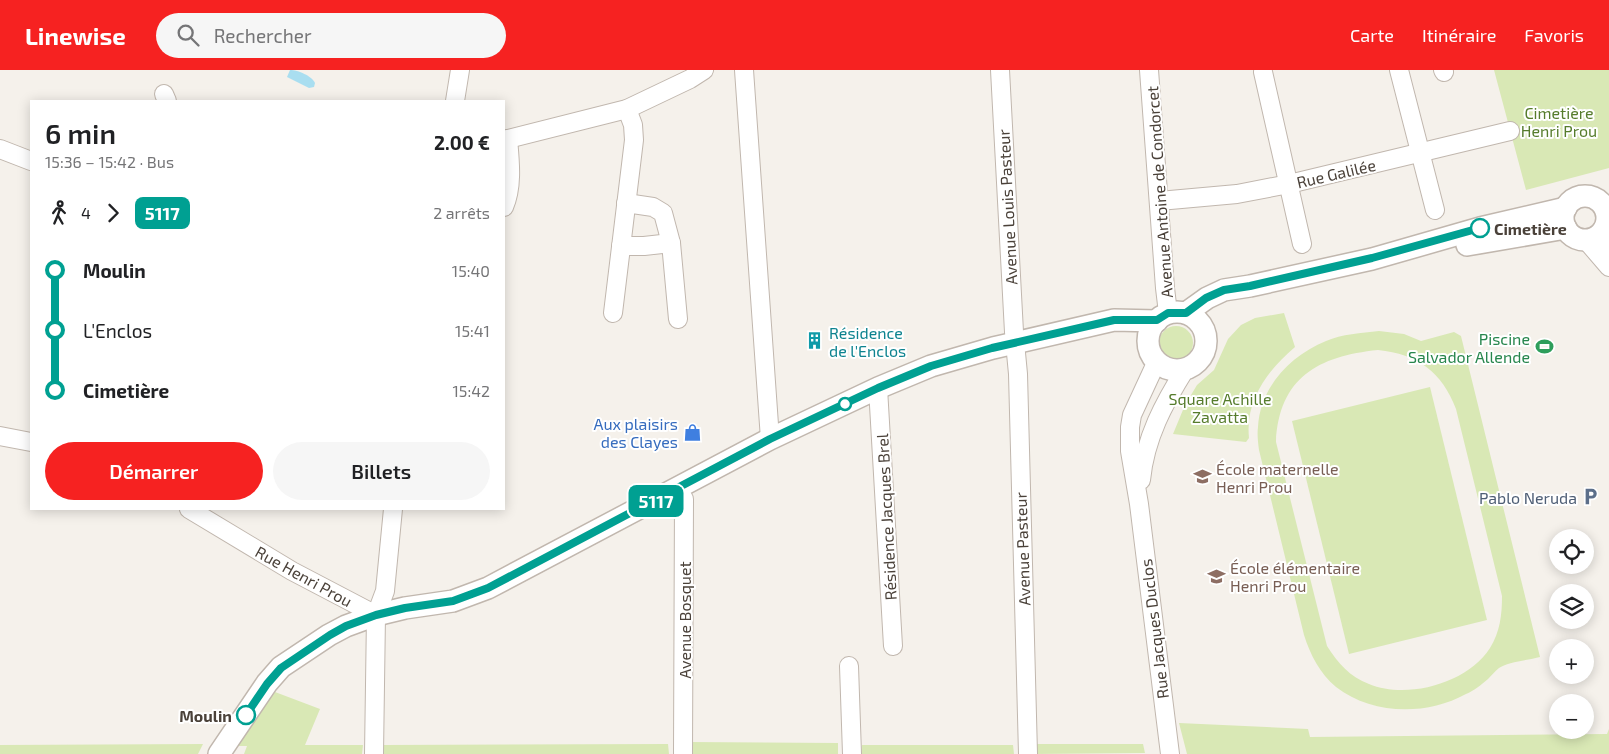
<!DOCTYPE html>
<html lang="fr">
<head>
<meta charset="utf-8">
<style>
	body { margin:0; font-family:"Exo 2",sans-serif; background:#f6f6f6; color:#202124; height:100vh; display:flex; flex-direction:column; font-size:19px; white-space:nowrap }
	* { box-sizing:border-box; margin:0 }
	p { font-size:16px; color:#757577 }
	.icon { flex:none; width:28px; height:28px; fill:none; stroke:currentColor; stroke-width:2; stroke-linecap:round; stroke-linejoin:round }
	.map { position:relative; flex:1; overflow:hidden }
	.drawer { position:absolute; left:30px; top:30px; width:475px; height:410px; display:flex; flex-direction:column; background:#fff; border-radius:0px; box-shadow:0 2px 12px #0003 }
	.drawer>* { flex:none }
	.badge { padding:0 10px; border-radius:8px; font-size:18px; line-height:32px }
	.controls { position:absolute; left:1549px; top:459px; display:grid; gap:10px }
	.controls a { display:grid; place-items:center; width:45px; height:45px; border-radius:50%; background:#fff; box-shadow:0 2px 12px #0003; font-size:25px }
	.map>.badge { position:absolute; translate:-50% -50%; box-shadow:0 0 0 2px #fff }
	.legs { display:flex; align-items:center; gap:8px; height:55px; padding:0 15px; font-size:16px }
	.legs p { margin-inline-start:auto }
	.headline { display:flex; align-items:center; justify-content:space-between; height:85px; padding:0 15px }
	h1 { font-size:28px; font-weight:600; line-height:38px }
	.cta { display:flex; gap:10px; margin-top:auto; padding:10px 15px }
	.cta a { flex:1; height:58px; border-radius:30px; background:#f62221; color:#fff; font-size:20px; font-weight:600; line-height:58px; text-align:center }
	.cta a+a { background:#f6f6f6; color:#202124 }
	ul { padding:0 15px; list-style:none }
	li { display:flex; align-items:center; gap:18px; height:60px; font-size:19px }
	li i { display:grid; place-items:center; width:8px; height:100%; margin:0 6px; background:currentColor }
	li i::after { content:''; width:12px; height:12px; margin:-6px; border:4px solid; border-radius:50%; background:#fff }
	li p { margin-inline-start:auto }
	li:first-child i { background:linear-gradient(#0000 50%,currentColor 0) }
	li:last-child i { background:linear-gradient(currentColor 50%,#0000 0) }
	header { display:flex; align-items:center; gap:30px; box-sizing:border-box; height:70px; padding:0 25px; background:#f62221; color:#fff }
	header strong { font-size:24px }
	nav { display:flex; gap:28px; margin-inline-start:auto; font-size:18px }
	.search { width:350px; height:45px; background:#f6f6f6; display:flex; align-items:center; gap:12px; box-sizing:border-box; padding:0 18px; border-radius:28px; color:#757577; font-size:19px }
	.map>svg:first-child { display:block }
	.green { fill:#d9e8b5; fill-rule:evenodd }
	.water { fill:#a9def0 }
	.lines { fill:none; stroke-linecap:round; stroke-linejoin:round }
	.minor-casing { stroke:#c1b7ae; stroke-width:20 }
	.tertiary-casing { stroke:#c1b7ae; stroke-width:24 }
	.minor { stroke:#fff; stroke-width:18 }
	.tertiary { stroke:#fff; stroke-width:21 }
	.line-1-casing { stroke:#fff; stroke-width:11 }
	.line-1 { stroke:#00a092; stroke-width:8 }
	.stop-1-dot { fill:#fff; stroke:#00a092; stroke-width:2.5 }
	.labels { text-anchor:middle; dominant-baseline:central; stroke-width:4; stroke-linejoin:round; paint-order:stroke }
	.park-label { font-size:16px; fill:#567c2c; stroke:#fff }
	.street-label { font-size:16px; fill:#4a4139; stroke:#fff }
	.stop-label { font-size:16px; font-weight:bold; fill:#4a4139; stroke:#fff; text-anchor:start }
	.culture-label { font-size:16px; fill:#0d838f; stroke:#fff; text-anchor:start }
	.leisure-label { font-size:16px; fill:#27864d; stroke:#fff; text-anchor:end }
	.shop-label { font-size:16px; fill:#366cbe; stroke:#fff; text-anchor:end }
	.education-label { font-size:16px; fill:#785e54; stroke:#fff; text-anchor:start }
	.service-label { font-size:16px; fill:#4e5e75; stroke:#fff; text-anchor:end }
</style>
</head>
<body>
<header>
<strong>Linewise</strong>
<div class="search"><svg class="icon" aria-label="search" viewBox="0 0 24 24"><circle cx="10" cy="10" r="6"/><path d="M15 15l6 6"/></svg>Rechercher</div>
<nav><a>Carte</a><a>Itinéraire</a><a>Favoris</a></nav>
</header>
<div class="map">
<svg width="1609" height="684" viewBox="0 0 1609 684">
	<rect width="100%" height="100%" fill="#f5f1eb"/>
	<g class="green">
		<path d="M1494 0H1609V98L1526 120Z"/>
		<path d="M1284 243 1295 277C1268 300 1245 330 1249 368L1246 372 1173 364 1185 335 1197 315 1214 300 1228 269 1241 255 1255 248Z"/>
		<circle cx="1176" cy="273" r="17"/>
		<path d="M1379 261 1404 264 1421 271 1454 262 1461 266 1540 587C1529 590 1507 592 1499 598 1495 601 1492 605 1488 609 1482 614 1474 621 1466 624 1426 646 1372 645 1336 617 1320 604 1310 584 1304 565L1259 380C1258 372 1257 364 1258 357 1260 317 1291 285 1326 271 1342 264 1361 263 1379 261ZM1378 280C1418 284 1442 302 1456 339L1502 526C1502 545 1500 562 1490 578 1468 613 1407 630 1369 614 1350 607 1338 593 1327 576L1276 372C1279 308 1318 286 1378 280Z"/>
		<path d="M1430 317 1487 550 1349 584 1292 351Z"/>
		<path d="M275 622 320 639 305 675H363L362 684H244L247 676H237Z"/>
		<path d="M1179 653 1308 659 1310 667 1607 664 1609 659V684H1187Z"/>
		<path d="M688 672 838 673V684H688Z"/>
		<path d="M203 674 198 684H0V675Z"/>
		<path d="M668 674 669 684H384V675Z"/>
		<path d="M1033 674H1143L1145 683 1034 684Z"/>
		<path d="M862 675H1013L1014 684H861Z"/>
	</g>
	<path class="water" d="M290 0C298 0 312 6 315 13L314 17 309 18 287 7Z"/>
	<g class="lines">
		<defs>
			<g id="minor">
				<path d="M744 0 770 369"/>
				<path d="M1000 0 1014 262 1018 304 1028 684"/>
				<path d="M1149 0 1165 218 1168 243"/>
				<path d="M1399 0 1435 140"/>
				<path d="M1443 0 1444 2"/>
				<path d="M1263 2 1302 174"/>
				<path d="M164 24 167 31"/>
				<path d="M455 31 460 0"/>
				<path d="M504 70 627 39 690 9 704 0"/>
				<path d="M0 79 31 91"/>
				<path d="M1159 131 1237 124 1289 114 1510 61"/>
				<path d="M626 133 653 137 663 143 671 173 678 249"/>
				<path d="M504 137C513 116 510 91 508 69"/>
				<path d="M1603 161 1609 188"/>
				<path d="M1585 169 1609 197"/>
				<path d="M621 176H644L671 173"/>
				<path d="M613 243 634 70 633 55 627 39"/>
				<path d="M1157 291 1132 345 1130 357V381L1139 434 1170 684"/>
				<path d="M878 318 893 576"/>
				<path d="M0 366 31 372"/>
				<path d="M1141 410C1145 368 1164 333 1186 298"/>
				<path d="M677 419 684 429 683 684"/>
				<path d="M189 439 292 501 376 545"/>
				<path d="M849 596 852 684"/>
				<path d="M374 684 376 545 385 521 393 439"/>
			</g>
			<g id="tertiary">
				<circle cx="1585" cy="148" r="22"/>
				<path d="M1467 175 1566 158"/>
				<circle cx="1177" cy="271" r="29"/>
				<path d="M1186 243 1207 228 1224 220 1250 216 1372 189 1480 158 1566 138"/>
				<path d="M219 684 267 613 281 597 329 565 346 556 376 545 405 538 453 531 488 518 770 369 878 318 931 296 993 278 1114 250 1157 251"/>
			</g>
		</defs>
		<use href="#minor" class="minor-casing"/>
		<use href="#tertiary" class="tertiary-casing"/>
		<use href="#minor" class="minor"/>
		<use href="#tertiary" class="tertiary"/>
	</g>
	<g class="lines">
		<defs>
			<path id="line-1" d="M246 645 267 614 281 598 330 565 346 556 376 545 405 538 453 531 488 518 770 369 878 318 931 296 992 278 1114 250H1157L1168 243H1186L1206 228 1224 220 1250 216 1372 188 1480 158"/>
		</defs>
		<use href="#line-1" class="line-1-casing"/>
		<use href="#line-1" class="line-1"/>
	</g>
	<defs>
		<symbol id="building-bare" viewBox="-9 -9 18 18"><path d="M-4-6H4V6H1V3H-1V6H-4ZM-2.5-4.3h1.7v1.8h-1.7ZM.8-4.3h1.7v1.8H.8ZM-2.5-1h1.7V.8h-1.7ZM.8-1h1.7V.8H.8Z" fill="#0f9aa8" stroke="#fff" stroke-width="2.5" paint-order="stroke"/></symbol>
		<symbol id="stadium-bare" viewBox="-9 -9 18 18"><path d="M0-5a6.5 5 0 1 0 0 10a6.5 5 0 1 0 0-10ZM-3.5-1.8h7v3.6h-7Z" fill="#2e9e5b" stroke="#fff" stroke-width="2.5" paint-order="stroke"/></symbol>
		<symbol id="shop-bare" viewBox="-9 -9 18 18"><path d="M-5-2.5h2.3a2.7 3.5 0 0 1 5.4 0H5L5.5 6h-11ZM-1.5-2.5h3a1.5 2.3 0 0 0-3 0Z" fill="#3f7fe0" stroke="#fff" stroke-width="2.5" paint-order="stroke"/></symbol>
		<symbol id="school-bare" viewBox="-9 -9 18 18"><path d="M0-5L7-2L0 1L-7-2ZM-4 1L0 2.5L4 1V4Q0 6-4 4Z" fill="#8d6e63" stroke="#fff" stroke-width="2.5" paint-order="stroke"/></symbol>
		<symbol id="parking-bare" viewBox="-9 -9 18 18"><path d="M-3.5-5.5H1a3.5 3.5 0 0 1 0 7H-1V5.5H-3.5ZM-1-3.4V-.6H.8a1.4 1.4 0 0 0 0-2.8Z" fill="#5c6f8a" stroke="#fff" stroke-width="2.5" paint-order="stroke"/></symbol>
	</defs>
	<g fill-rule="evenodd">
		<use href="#building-bare" x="802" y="258" width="25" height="25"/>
		<use href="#stadium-bare" x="1532" y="264" width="25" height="25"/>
		<use href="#shop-bare" x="680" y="350" width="25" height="25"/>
		<use href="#school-bare" x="1190" y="394" width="25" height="25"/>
		<use href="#parking-bare" x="1578" y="414" width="25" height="25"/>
		<use href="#school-bare" x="1204" y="494" width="25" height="25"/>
	</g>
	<g class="stop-1-dot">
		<circle cx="1480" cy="158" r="9"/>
		<circle cx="845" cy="334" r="6"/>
		<circle cx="246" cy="645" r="9"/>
	</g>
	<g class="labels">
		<g class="park-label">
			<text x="1559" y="42">Cimetière<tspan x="1559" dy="18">Henri Prou</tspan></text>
			<text x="1220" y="328">Square Achille<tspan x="1220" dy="18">Zavatta</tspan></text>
		</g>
		<g class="street-label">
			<text transform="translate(1336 103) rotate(-13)">Rue Galilée</text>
			<text transform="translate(1159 122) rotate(-94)">Avenue Antoine de Condorcet</text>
			<text transform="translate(1007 137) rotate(-93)">Avenue Louis Pasteur</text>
			<text transform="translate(886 447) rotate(-93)">Résidence Jacques Brel</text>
			<text transform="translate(1022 479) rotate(-92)">Avenue Pasteur</text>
			<text transform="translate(304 506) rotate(29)">Rue Henri Prou</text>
			<text transform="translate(684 550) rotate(-90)">Avenue Bosquet</text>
			<text transform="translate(1154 559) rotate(-97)">Rue Jacques Duclos</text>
		</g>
		<g class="stop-label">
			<text x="1494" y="158">Cimetière</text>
			<text x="232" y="645" text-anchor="end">Moulin</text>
		</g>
		<g class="culture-label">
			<text x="829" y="262">Résidence<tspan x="829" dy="18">de l'Enclos</tspan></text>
		</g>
		<g class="leisure-label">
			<text x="1530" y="268">Piscine<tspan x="1530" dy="18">Salvador Allende</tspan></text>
		</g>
		<g class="shop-label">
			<text x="678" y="353">Aux plaisirs<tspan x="678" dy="18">des Clayes</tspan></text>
		</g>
		<g class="education-label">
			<text x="1216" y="398">École maternelle<tspan x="1216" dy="18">Henri Prou</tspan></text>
			<text x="1230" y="497">École élémentaire<tspan x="1230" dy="18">Henri Prou</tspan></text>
		</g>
		<g class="service-label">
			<text x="1577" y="427">Pablo Neruda</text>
		</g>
	</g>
</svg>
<div class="controls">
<a><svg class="icon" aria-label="locate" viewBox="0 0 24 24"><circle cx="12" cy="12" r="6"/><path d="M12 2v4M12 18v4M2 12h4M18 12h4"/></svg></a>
<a><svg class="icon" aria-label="layers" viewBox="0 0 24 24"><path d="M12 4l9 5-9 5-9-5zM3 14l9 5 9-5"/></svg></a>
<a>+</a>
<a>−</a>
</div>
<b class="badge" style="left:656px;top:431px;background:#00a092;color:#fff">5117</b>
<section class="drawer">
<div class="headline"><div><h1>6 min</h1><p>15:36 – 15:42 · Bus</p></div><b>2.00 €</b></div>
<div class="legs"><svg class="icon" aria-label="walk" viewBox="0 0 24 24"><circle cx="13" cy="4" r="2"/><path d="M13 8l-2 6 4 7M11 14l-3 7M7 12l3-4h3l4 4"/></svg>4<svg class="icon" aria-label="forward" viewBox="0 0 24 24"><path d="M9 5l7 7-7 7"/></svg><b class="badge" style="background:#00a092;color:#fff">5117</b><p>2 arrêts</p></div>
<ul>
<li><i style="color:#00a092"></i><b>Moulin</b><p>15:40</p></li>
<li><i style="color:#00a092"></i><span>L'Enclos</span><p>15:41</p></li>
<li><i style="color:#00a092"></i><b>Cimetière</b><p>15:42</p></li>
</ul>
<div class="cta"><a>Démarrer</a><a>Billets</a></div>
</section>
</div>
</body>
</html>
